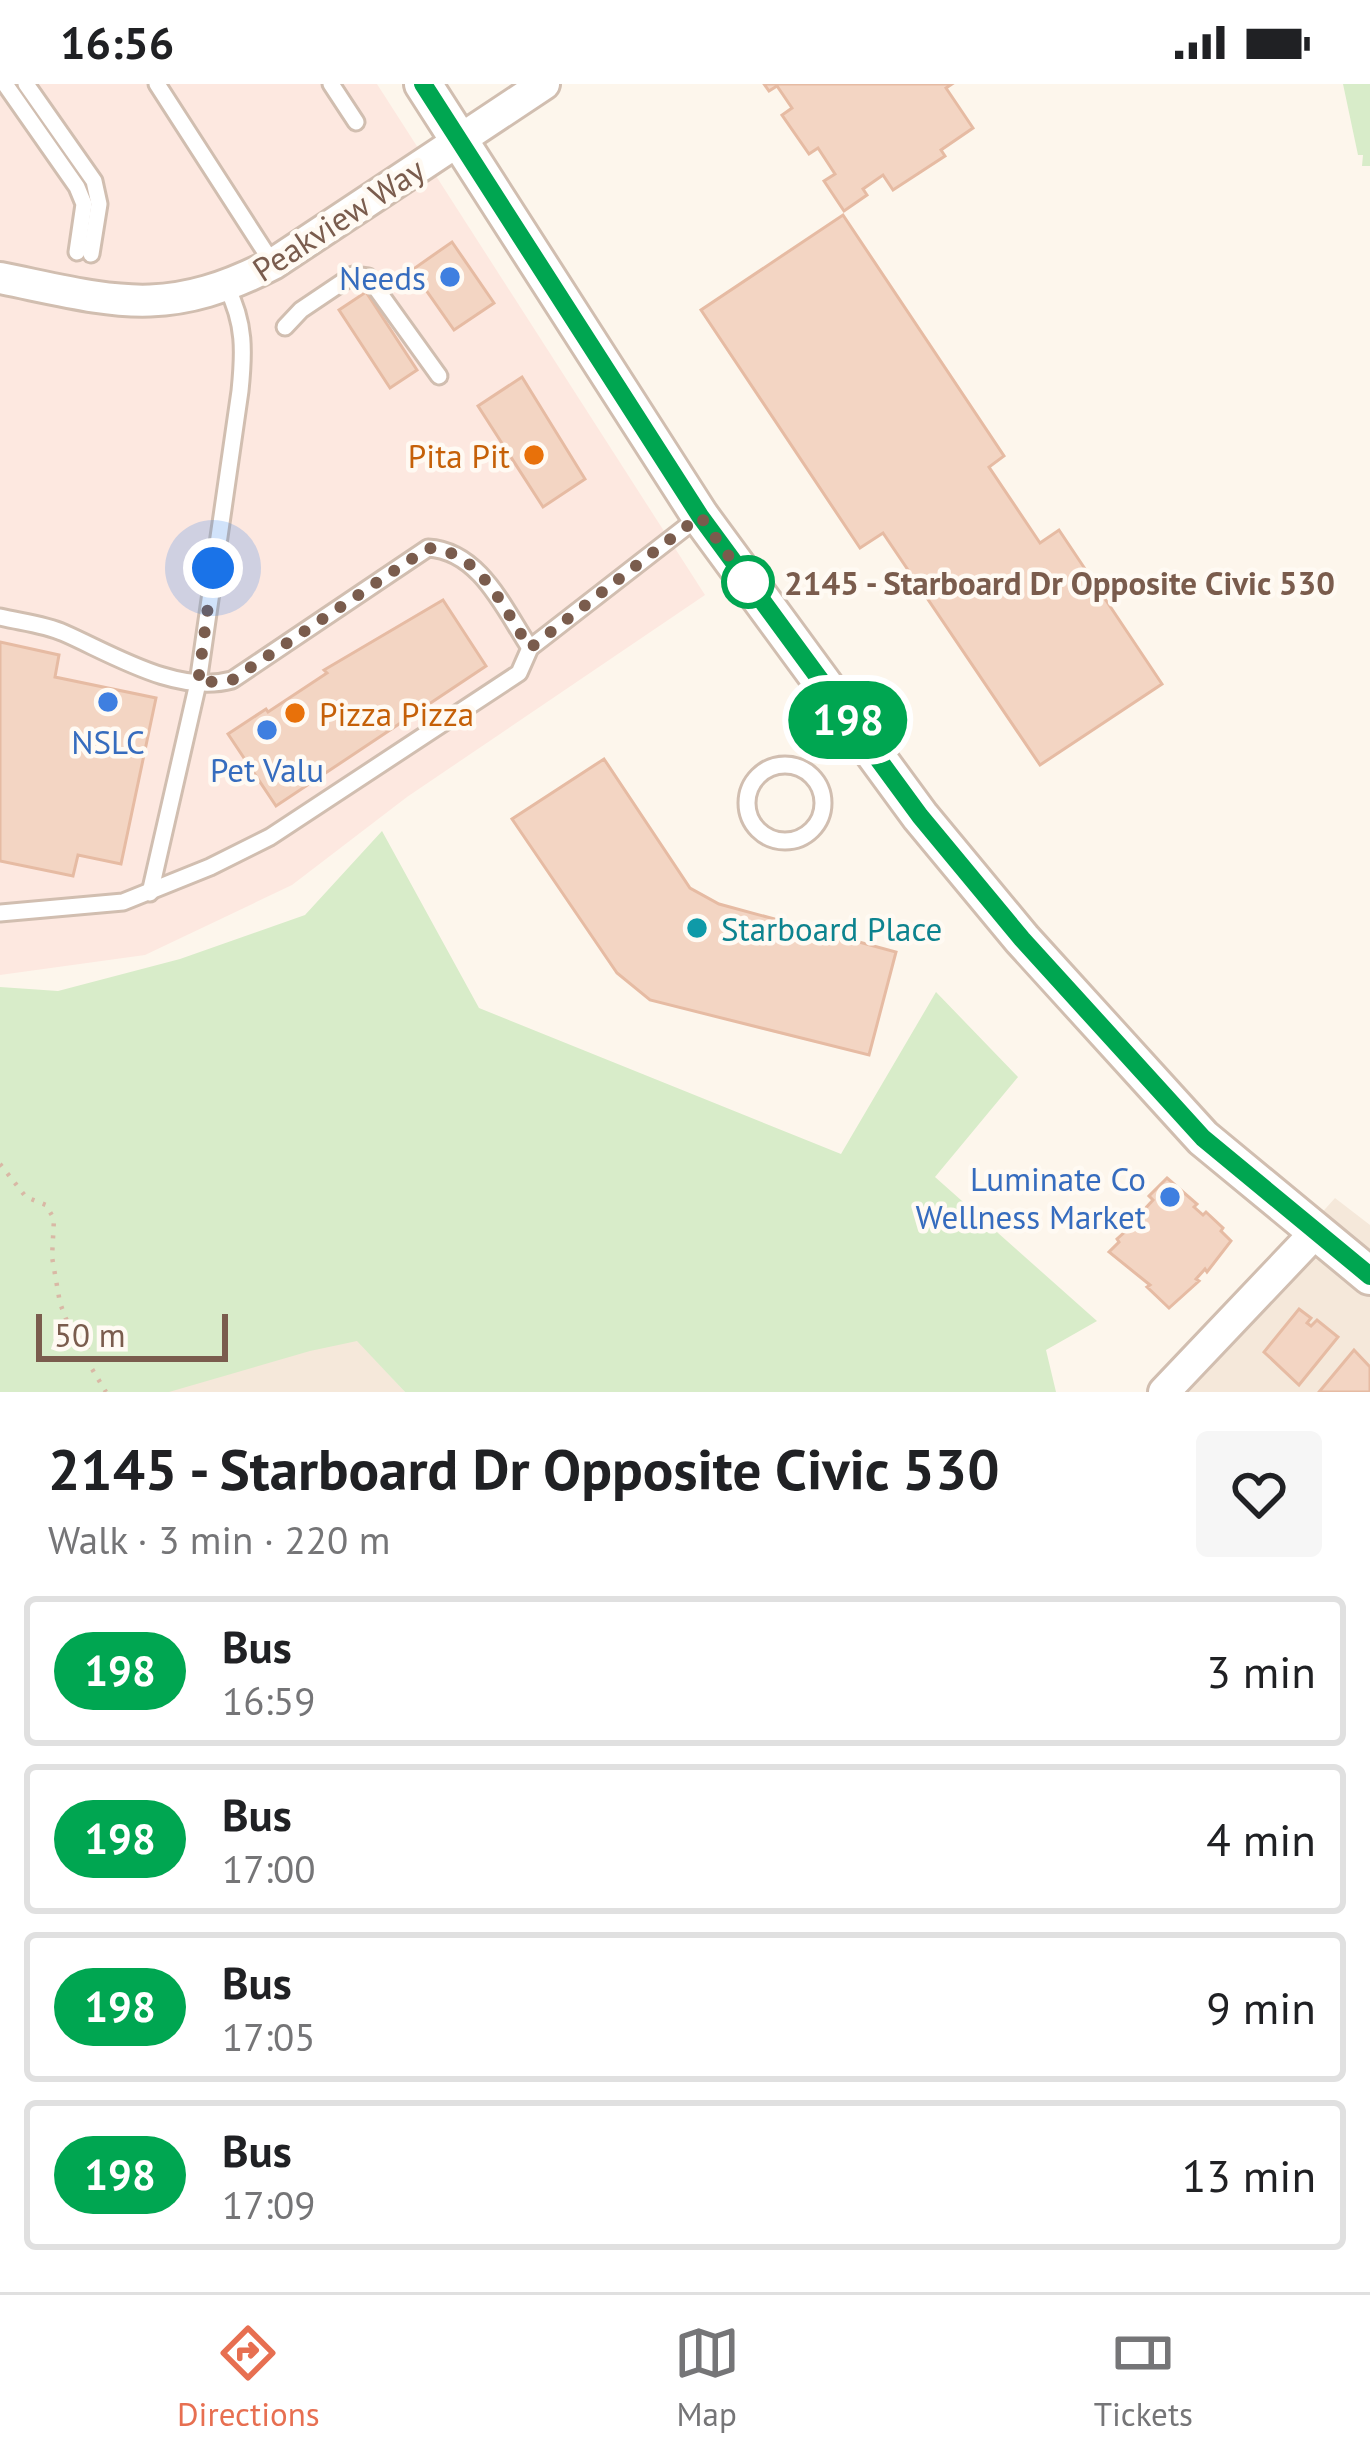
<!DOCTYPE html>
<html lang="en">
<head>
<meta charset="utf-8">
<style>
	body { margin:0; font-family:"PT Sans",sans-serif; background:#f6f6f6; color:#202124; height:100vh; display:flex; flex-direction:column; font-size:45px; white-space:nowrap }
	* { box-sizing:border-box; margin:0 }
	p { font-size:39px; color:#757577 }
	.icon { flex:none; width:66px; height:66px; fill:none; stroke:currentColor; stroke-width:2; stroke-linecap:round; stroke-linejoin:round }
	.map { position:relative; height:1308px; overflow:hidden }
	.details { display:flex; flex-direction:column; background:#fff; flex:1 }
	.details>* { flex:none }
	.badge { padding:0 24px; border-radius:39px; font-size:42px; line-height:78px }
	.scale { position:absolute; left:36px; bottom:30px; width:192px; box-sizing:border-box; padding-left:12px; border:6px solid #7a5c4d; border-top:0; font-size:33px; line-height:42px; white-space:nowrap; color:#7a5c4d; -webkit-text-stroke:9px #fffaf3; paint-order:stroke }
	.you { position:absolute; width:60px; height:60px; margin:-30px; border:9px solid #fff; border-radius:50%; background:#1a73e8; box-shadow:0 0 0 18px #1a73e833 }
	.map>.badge { position:absolute; translate:-50% -50%; box-shadow:0 0 0 6px #fff }
	.round { display:grid; place-items:center; flex:none; width:126px; height:126px; border-radius:12px; background:#f6f6f6 }
	.overview { display:flex; align-items:center; justify-content:space-between; height:204px; padding:0 48px }
	h1 { font-size:57px; font-weight:700; line-height:90px }
	ul { padding:0; list-style:none }
	li { display:flex; align-items:center; gap:36px; height:150px; margin:0 24px 18px; padding:0 24px; border:6px solid #e0e0e0; border-radius:12px }
	li div { flex:1 }
	li b { display:block; font-size:45px }
	li em { font-style:normal }
	li .badge { min-width:132px; font-weight:700; text-align:center }
	.status { display:flex; justify-content:space-between; align-items:center; height:84px; padding:0 60px; background:#fff; direction:ltr }
	.status svg { height:33px; fill:currentColor }
	.menu { display:flex; justify-content:space-around; align-items:center; height:168px; border-top:3px solid #e0e0e0; background:#fff; font-size:33px; color:#757577 }
	.menu a { display:grid; justify-items:center; gap:6px }
	.menu .selected { color:#e76f51 }
	.map>svg:first-child { display:block }
	.residential { fill:#f5e8da }
	.commercial { fill:#fde8e0 }
	.green { fill:#d8ecc9 }
	.building { fill:#f3d5c3; stroke:#e6bba3; stroke-width:3 }
	.lines { fill:none; stroke-linecap:round; stroke-linejoin:round }
	.service-casing { stroke:#d1beb0; stroke-width:21 }
	.minor-casing { stroke:#d1beb0; stroke-width:36 }
	.tertiary-casing { stroke:#d1beb0; stroke-width:42 }
	.path { stroke:#d9b8a5; stroke-width:4.5; stroke-dasharray:3 9; stroke-linecap:butt }
	.service { stroke:#fff; stroke-width:15 }
	.minor { stroke:#fff; stroke-width:30 }
	.tertiary { stroke:#fff; stroke-width:36 }
	.line-casing { stroke:#fff; stroke-width:27 }
	.line { stroke:#00a651; stroke-width:18 }
	.walk { stroke:#7a5c4d; stroke-width:12; stroke-dasharray:0 21.6 }
	.shop-dot { fill:#3f7fe0; stroke:#fffaf3; stroke-width:4.5 }
	.food-dot { fill:#e8710a; stroke:#fffaf3; stroke-width:4.5 }
	.stop-dot { fill:#fff; stroke:#00a651; stroke-width:6 }
	.culture-dot { fill:#0f9aa8; stroke:#fffaf3; stroke-width:4.5 }
	.labels { text-anchor:middle; dominant-baseline:central; stroke-width:9; stroke-linejoin:round; paint-order:stroke }
	.street-label { font-size:33px; fill:#7a5c4d; stroke:#fffaf3 }
	.shop-label { font-size:33px; fill:#366cbe; stroke:#fffaf3; text-anchor:end }
	.food-label { font-size:33px; fill:#c56008; stroke:#fffaf3; text-anchor:end }
	.stop-label { font-size:33px; font-weight:bold; fill:#7a5c4d; stroke:#fffaf3; text-anchor:start }
	.culture-label { font-size:33px; fill:#0d838f; stroke:#fffaf3; text-anchor:start }
</style>
</head>
<body>
<div class="status"><b>16:56</b><svg viewBox="0 0 49 12"><path d="M0 12V9h3v3zM5 12V6h3v6zM10 12V3h3v9zM15 12V0h3v12zM26 1h20v11H26zM47 4h2v5h-2z"/></svg></div>
<div class="map">
<svg width="1370" height="1308" viewBox="0 0 1370 1308">
	<rect width="100%" height="100%" fill="#fdf6ec"/>
	<g class="residential">
		<path d="M1335 1114 1370 1141V1308H1161Z"/>
		<path d="M327 1208 358 1257 405 1308H168Z"/>
	</g>
	<path class="commercial" d="M0 0H377L705 511 407 713 292 801 145 871 0 891Z"/>
	<g class="green">
		<path d="M1343 0H1370V82H1362L1363 71H1358Z"/>
		<path d="M382 747 479 924 841 1070 936 908 1018 993 935 1093 1097 1237 1046 1266 1056 1308H405L357 1257 310 1267 169 1308H0V903L58 907 180 875 305 831Z"/>
	</g>
	<g class="building">
		<path d="M764 0H952L946 4 973 44 941 66 945 72 893 106 883 91 863 105 867 111 844 127 824 97 835 90 818 64 809 70 782 31 792 24 777 2 769 7Z"/>
		<path d="M843 131 1004 372 989 383 1040 459 1059 446 1162 600 1040 681 883 449 860 464 701 226Z"/>
		<path d="M452 158 494 219 454 246 412 186Z"/>
		<path d="M366 208 417 286 390 304 339 226Z"/>
		<path d="M522 293 585 395 543 423 478 322Z"/>
		<path d="M443 516 486 582 276 722 228 650 266 625 268 628 327 589 324 586Z"/>
		<path d="M0 558 59 571 55 593 156 614 121 780 78 771 73 792 0 777Z"/>
		<path d="M604 675 690 804 719 820 896 868 869 971 650 916 617 889 512 735Z"/>
		<path d="M1167 1094 1197 1120 1194 1123 1203 1131 1206 1128 1223 1144 1221 1147 1231 1157 1207 1188 1205 1185 1196 1195 1199 1197 1169 1224 1147 1203 1150 1201 1109 1168 1119 1158 1117 1155 1145 1130 1142 1128 1153 1116 1149 1112Z"/>
		<path d="M1299 1225 1311 1234 1307 1239 1311 1242 1317 1236 1338 1253 1299 1301 1264 1268Z"/>
		<path d="M1354 1266 1370 1283V1308H1319Z"/>
	</g>
	<g class="lines">
		<defs>
			<g id="service">
				<path d="M5 0 77 103 84 120 77 168"/>
				<path d="M26 0 94 97 99 120 91 170"/>
				<path d="M157 0 273 180"/>
				<path d="M331 0 356 38"/>
				<path d="M285 243 301 226 353 191 368 193 439 292"/>
				<path d="M0 533C21 538 44 540 64 549 112 570 177 611 232 596L428 464C480 467 504 525 530 564"/>
				<circle cx="785" cy="719" r="38"/>
				<path d="M150 809 198 599 240 307C244 268 245 239 227 204"/>
				<path d="M0 829 123 818 210 783 270 753 519 589 530 564 700 432"/>
			</g>
			<g id="minor">
				<path d="M0 194C114 217 164 236 273 180L544 0"/>
				<path d="M1164 1308 1315 1149"/>
			</g>
			<path id="tertiary" d="M423 0 700 432 920 732 1022 855 1203 1054 1370 1192"/>
		</defs>
		<use href="#service" class="service-casing"/>
		<use href="#minor" class="minor-casing"/>
		<use href="#tertiary" class="tertiary-casing"/>
		<path class="path" d="M0 1080 26 1113 46 1121 54 1135 52 1173 60 1219 66 1235 87 1262 89 1280 106 1308"/>
		<use href="#service" class="service"/>
		<use href="#minor" class="minor"/>
		<use href="#tertiary" class="tertiary"/>
	</g>
	<g class="lines">
		<defs>
			<path id="line" d="M423 0 700 432 920 732 1022 855 1203 1054 1370 1192"/>
		</defs>
		<use href="#line" class="line-casing"/>
		<use href="#line" class="line"/>
		<path class="walk" d="M213 484 198 599 232 596 428 464C480 466 504 526 530 564L700 432 754 507 748 498"/>
	</g>
	<g class="shop-dot">
		<circle cx="450" cy="193" r="12"/>
		<circle cx="108" cy="618" r="12"/>
		<circle cx="267" cy="646" r="12"/>
		<circle cx="1170" cy="1113" r="12"/>
	</g>
	<g class="food-dot">
		<circle cx="534" cy="371" r="12"/>
		<circle cx="295" cy="629" r="12"/>
	</g>
	<circle class="stop-dot" cx="748" cy="498" r="24"/>
	<circle class="culture-dot" cx="697" cy="844" r="12"/>
	<g class="labels">
		<g class="street-label">
			<text transform="translate(338 135) rotate(-33)">Peakview Way</text>
		</g>
		<g class="shop-label">
			<text x="426" y="193">Needs</text>
			<text x="108" y="657" text-anchor="middle">NSLC</text>
			<text x="267" y="685" text-anchor="middle">Pet Valu</text>
			<text x="1146" y="1094">Luminate Co<tspan x="1146" dy="38">Wellness Market</tspan></text>
		</g>
		<g class="food-label">
			<text x="510" y="371">Pita Pit</text>
			<text x="319" y="629" text-anchor="start">Pizza Pizza</text>
		</g>
		<g class="stop-label">
			<text x="784" y="498">2145 - Starboard Dr Opposite Civic 530</text>
		</g>
		<g class="culture-label">
			<text x="721" y="844">Starboard Place</text>
		</g>
	</g>
</svg>
<div class="scale">50 m</div>
<div class="you" style="left:213px;top:484px"></div>
<b class="badge" style="left:848px;top:636px;background:#00a651;color:#fff">198</b>
</div>
<section class="details">
<div class="overview"><div><h1>2145 - Starboard Dr Opposite Civic 530</h1><p>Walk · 3 min · 220 m</p></div><a class="round"><svg class="icon" aria-label="heart" viewBox="0 0 24 24"><path d="M12 20l-8-8c-3-5 5-10 8-4 3-6 11-1 8 4z"/></svg></a></div>
<ul>
<li><span class="badge" style="background:#00a651;color:#fff">198</span><div><b>Bus</b><p>16:59</p></div><em>3 min</em></li>
<li><span class="badge" style="background:#00a651;color:#fff">198</span><div><b>Bus</b><p>17:00</p></div><em>4 min</em></li>
<li><span class="badge" style="background:#00a651;color:#fff">198</span><div><b>Bus</b><p>17:05</p></div><em>9 min</em></li>
<li><span class="badge" style="background:#00a651;color:#fff">198</span><div><b>Bus</b><p>17:09</p></div><em>13 min</em></li>
</ul>
</section>
<nav class="menu">
<a class="selected"><svg class="icon" aria-label="directions" viewBox="0 0 24 24"><path d="M12 3l9 9-9 9-9-9zM9 14v-3h6M13 9l2 2-2 2"/></svg>Directions</a>
<a><svg class="icon" aria-label="map" viewBox="0 0 24 24"><path d="M3 6l6-2 6 2 6-2v14l-6 2-6-2-6 2zM9 4v14M15 6v14"/></svg>Map</a>
<a><svg class="icon" aria-label="tickets" viewBox="0 0 24 24"><path d="M3 7h18v10H3zM15 7v10"/></svg>Tickets</a>
</nav>
</body>
</html>
